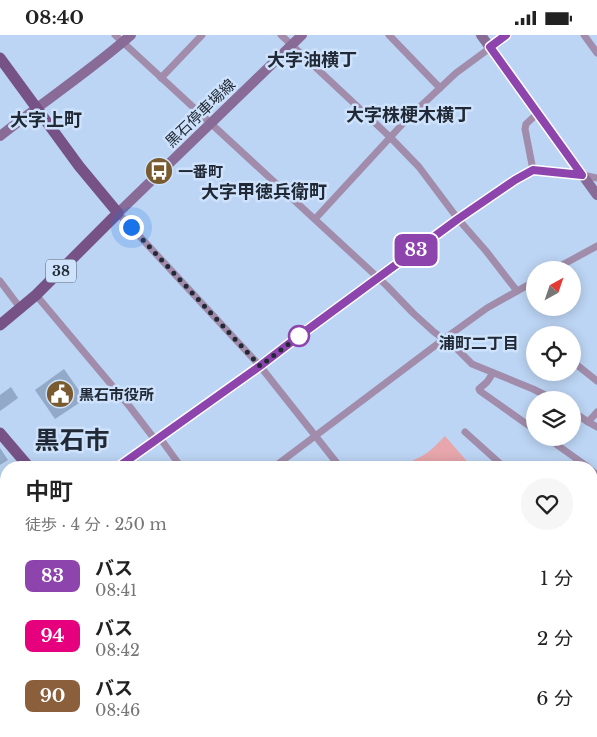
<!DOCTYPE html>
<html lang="ja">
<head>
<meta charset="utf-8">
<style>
	body { margin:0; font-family:"Libre Baskerville","Noto Sans JP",serif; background:#f6f6f6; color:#222; height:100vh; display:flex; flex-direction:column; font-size:19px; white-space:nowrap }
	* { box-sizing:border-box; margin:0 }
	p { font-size:16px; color:#767676 }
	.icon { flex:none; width:28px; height:28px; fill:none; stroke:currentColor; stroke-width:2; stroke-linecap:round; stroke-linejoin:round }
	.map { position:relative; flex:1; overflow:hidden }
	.sheet { position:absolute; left:0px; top:426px; width:598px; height:276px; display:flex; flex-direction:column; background:#fff; border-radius:20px 20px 0 0; box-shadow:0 2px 12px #0003 }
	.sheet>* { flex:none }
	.badge { padding:0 10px; border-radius:8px; font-size:18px; line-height:32px }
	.needle { width:32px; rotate:40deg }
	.controls { position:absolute; left:526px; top:226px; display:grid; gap:10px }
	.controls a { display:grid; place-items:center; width:55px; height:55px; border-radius:50%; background:#fff; box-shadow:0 2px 12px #0003; font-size:25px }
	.you { position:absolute; width:25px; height:25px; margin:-12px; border:4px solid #fff; border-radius:50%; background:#1a73e8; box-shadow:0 0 0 8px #1a73e833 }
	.map>.badge { position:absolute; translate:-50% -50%; box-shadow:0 0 0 2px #fff }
	.round { display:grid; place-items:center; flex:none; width:52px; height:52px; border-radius:26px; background:#f6f6f6 }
	.head { display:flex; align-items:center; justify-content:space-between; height:85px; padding:0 25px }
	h1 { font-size:24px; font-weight:600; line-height:38px }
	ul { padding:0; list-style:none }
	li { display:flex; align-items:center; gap:15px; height:60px; padding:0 25px }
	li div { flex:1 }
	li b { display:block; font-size:19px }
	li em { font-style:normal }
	li .badge { min-width:55px; font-weight:700; text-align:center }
	.status { display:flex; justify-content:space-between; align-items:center; height:35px; padding:0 25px; background:#fff; direction:ltr }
	.status svg { height:14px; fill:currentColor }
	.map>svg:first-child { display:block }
	.green { fill:#e6a6ab }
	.building { fill:#92a9c7 }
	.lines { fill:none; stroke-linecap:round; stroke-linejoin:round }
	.path { stroke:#8a9eb7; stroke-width:1; stroke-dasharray:5 2.5; stroke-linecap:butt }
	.street { stroke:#a18dab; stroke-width:7 }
	.secondary { stroke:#886b97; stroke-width:10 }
	.primary { stroke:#765287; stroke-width:11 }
	.line-casing { stroke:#fff; stroke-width:11 }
	.line { stroke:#8e44ad; stroke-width:8 }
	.walk { stroke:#202935; stroke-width:5; stroke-dasharray:0 9 }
	.stop-dot { fill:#fff; stroke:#8e44ad; stroke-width:2.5 }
	.labels { text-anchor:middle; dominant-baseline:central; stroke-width:5; stroke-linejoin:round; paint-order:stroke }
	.shield { fill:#cee2fb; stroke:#546070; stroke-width:1 }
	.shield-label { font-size:14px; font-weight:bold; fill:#202935 }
	.street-label { font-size:15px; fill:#202935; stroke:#cee2fb }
	.poi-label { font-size:15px; font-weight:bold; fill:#202935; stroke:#cee2fb; text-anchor:start }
	.neighbourhood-label { font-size:16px; font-weight:bold; fill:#202935; stroke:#cee2fb }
	.quarter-label { font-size:18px; font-weight:bold; fill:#202935; stroke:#cee2fb }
	.town-label { font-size:25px; font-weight:bold; fill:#202935; stroke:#cee2fb }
</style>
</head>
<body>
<div class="status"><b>08:40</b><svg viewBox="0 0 49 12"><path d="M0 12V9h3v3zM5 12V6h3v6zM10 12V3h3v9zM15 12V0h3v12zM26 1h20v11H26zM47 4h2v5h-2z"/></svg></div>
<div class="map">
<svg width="597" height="702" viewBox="0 0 597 702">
	<rect width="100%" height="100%" fill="#bcd5f4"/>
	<g class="green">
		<path d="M445 401 472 432H439L437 430 432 432H403C410 427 412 426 420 422 429 418 438 408 445 401Z"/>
		<path d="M0 578 6 589V622L2 624 0 621Z"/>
	</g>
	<g class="building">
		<path d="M64 334 85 364 55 384 35 355Z"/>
		<path d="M11 352 18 363 0 376V360Z"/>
		<path d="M0 413 8 425 0 430Z"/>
		<path d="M242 696H270L256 702H244Z"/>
	</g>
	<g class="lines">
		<g class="path">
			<path d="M0 565 6 574"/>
			<path d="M78 696 88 702"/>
		</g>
		<g class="street">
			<path d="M115 0 387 251 413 278 434 297 456 313 472 329 533 354 555 365"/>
			<path d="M281 0 390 102 419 132 458 184 486 216 517 256"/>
			<path d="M389 0 440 53"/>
			<path d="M584 0 597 18"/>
			<path d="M161 43 202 0"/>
			<path d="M533 135 525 94 526 89 538 78"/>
			<path d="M118 178 260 331 340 432"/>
			<path d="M315 184 408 83 456 38 490 13"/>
			<path d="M553 235 597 211"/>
			<path d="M0 246 21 274"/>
			<path d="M36 260 130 372 156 406"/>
			<path d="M572 326 597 346"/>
			<path d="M493 338 487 347 479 354 480 356 535 395"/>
			<path d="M572 376 588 387 597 392"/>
			<path d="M588 387 597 377"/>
			<path d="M465 397 504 432"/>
			<path d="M546 402 588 432"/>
			<path d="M160 403 181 432"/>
			<path d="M118 432 260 331 299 301 458 184 515 145 533 135 583 140 597 143"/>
			<path d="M274 432 444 304 487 273 535 246"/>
			<path d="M591 435 597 440"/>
			<path d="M0 493 6 503"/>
			<path d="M0 513 6 508"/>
			<path d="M591 575 597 580"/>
			<path d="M591 666 597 672"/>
			<path d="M545 696 550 702"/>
			<path d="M0 698 5 702"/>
		</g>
		<g class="secondary">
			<path d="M481 0 597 160"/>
			<path d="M490 13 506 0"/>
			<path d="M0 101C43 67 90 36 131 0"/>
			<path d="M118 178 302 0"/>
		</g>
		<g class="primary">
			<path d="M0 23 79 131 118 178 36 260 0 290"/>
			<path d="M0 398 29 432"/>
			<path d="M591 519 597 514"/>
			<path d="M192 696 195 702"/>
			<path d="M350 702 358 696"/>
		</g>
	</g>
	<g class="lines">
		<defs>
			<path id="line" d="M118 432 260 331 299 301 458 184 515 145 533 135 582 140 490 12 506 0"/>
		</defs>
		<use href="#line" class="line-casing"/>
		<use href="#line" class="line"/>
		<path class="walk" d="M131 192 260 331 299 301"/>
	</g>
	<defs>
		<symbol id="bus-disc" viewBox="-11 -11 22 22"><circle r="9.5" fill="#7a5b30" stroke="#cee2fb"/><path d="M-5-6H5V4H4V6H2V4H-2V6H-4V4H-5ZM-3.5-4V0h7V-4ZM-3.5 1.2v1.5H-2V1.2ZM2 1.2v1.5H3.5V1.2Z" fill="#fff"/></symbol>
		<symbol id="civic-disc" viewBox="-11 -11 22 22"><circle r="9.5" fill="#7a5b30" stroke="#cee2fb"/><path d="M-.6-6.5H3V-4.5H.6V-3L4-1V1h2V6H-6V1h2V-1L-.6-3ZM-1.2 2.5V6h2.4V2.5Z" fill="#fff"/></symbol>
	</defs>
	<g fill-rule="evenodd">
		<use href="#bus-disc" x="143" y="120" width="32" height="32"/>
		<use href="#civic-disc" x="44" y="343" width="32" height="32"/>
	</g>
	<circle class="stop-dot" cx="299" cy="301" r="10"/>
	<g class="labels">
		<rect class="shield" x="46" y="224.5" width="30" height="23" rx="4"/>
		<g class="shield-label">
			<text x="61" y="236">38</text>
		</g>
		<g class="street-label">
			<text transform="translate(200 78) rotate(-44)">黒石停車場線</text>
		</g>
		<g class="poi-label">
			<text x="178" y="136">一番町</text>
			<text x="79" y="359">黒石市役所</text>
		</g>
		<g class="neighbourhood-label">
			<text x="479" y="308">浦町二丁目</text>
		</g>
		<g class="quarter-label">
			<text x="312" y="25">大字油横丁</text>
			<text x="409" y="80">大字株梗木横丁</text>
			<text x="46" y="85">大字上町</text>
			<text x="264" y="157">大字甲徳兵衛町</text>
		</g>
		<g class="town-label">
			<text x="72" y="405">黒石市</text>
		</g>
	</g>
</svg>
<div class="controls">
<a><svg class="needle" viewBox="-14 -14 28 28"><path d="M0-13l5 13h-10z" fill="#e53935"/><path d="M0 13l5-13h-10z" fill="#767676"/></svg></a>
<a><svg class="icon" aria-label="locate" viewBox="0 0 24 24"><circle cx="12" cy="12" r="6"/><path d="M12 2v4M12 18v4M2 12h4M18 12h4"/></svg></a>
<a><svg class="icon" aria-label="layers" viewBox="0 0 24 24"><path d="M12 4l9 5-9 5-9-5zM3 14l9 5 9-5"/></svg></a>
</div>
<div class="you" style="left:131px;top:192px"></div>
<b class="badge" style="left:416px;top:215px;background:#8e44ad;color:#fff">83</b>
<section class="sheet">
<div class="head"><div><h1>中町</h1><p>徒歩 · 4 分 · 250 m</p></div><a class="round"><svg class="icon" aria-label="heart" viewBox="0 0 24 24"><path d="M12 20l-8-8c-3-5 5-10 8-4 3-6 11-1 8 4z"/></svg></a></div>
<ul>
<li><span class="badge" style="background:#8e44ad;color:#fff">83</span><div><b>バス</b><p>08:41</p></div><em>1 分</em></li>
<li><span class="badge" style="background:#e6007e;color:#fff">94</span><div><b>バス</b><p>08:42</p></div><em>2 分</em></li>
<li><span class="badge" style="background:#8b5e3c;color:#fff">90</span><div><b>バス</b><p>08:46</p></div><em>6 分</em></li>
</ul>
</section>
</div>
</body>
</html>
